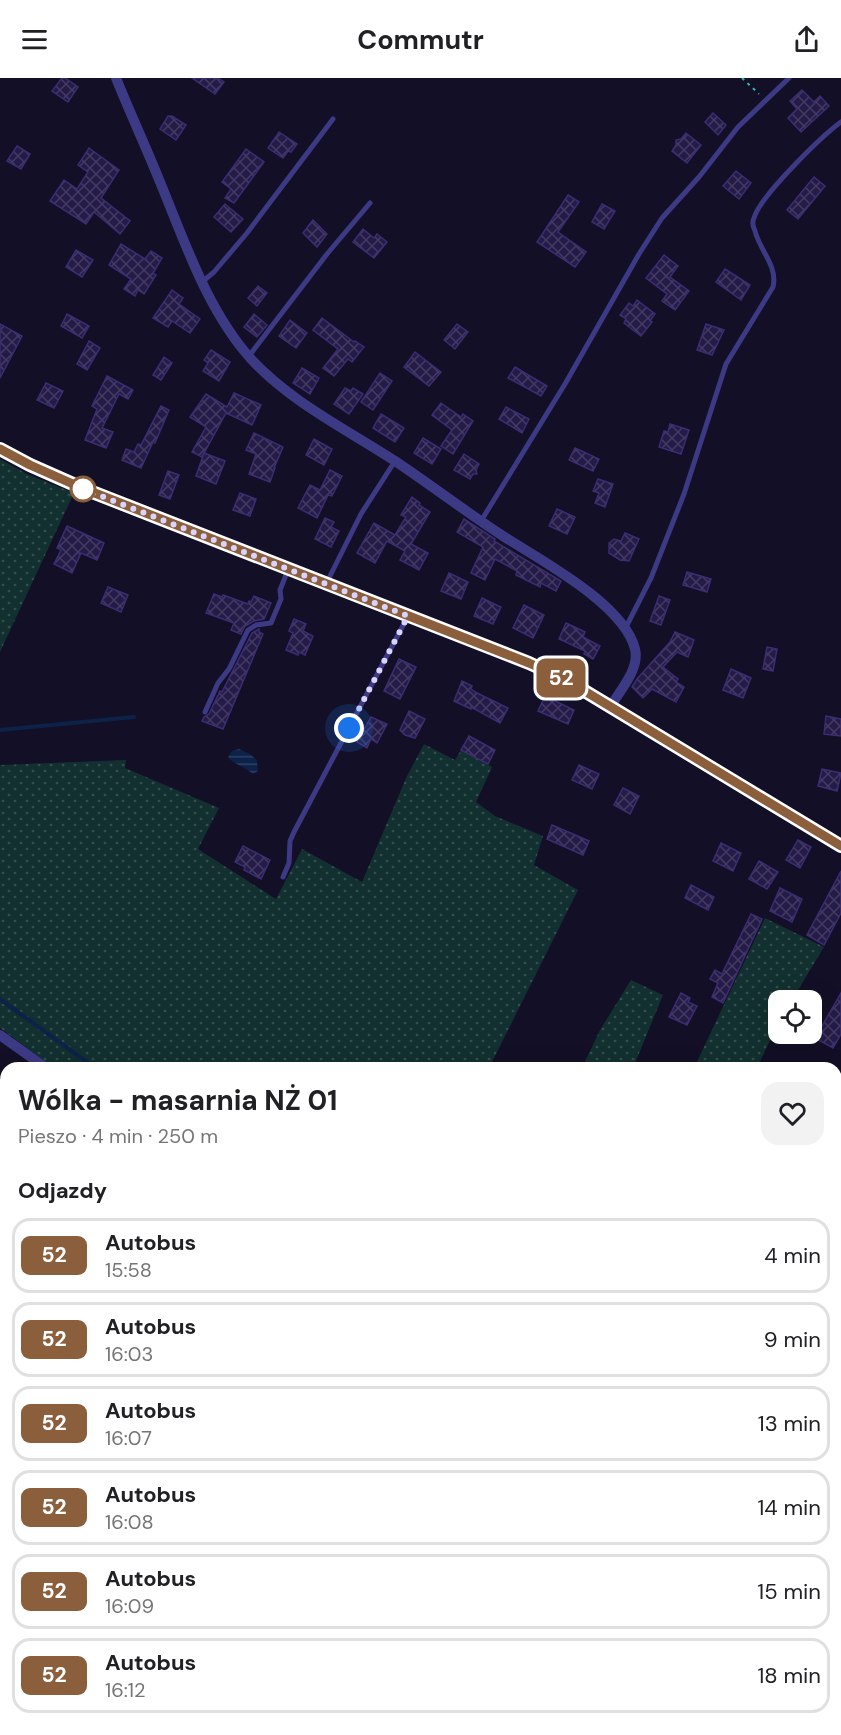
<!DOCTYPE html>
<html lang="pl">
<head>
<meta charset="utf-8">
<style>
	body { margin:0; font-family:"DM Sans",sans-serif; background:#f2f2f2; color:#202124; height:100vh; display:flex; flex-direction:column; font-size:22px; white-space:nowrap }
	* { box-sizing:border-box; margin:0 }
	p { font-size:20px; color:#757577 }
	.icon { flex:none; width:33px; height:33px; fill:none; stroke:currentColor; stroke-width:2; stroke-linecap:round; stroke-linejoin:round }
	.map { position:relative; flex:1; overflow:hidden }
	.sheet { position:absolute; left:0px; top:984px; width:842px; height:674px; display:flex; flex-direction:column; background:#fff; border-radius:18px 18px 0 0; box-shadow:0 6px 24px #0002 }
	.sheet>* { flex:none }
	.badge { padding:0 12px; border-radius:9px; font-size:21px; line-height:39px }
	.tools { position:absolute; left:768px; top:912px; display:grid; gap:12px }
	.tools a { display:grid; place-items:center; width:54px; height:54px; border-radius:12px; background:#fff; box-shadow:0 6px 24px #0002; font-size:30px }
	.you { position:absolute; width:30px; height:30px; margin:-15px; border:4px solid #fff; border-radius:50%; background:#1a73e8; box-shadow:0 0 0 9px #1a73e833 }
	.map>.badge { position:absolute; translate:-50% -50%; box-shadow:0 0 0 3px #fff }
	h2 { padding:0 18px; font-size:22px; line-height:54px }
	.round { display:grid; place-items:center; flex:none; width:63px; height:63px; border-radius:18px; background:#f2f2f2 }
	.summary { display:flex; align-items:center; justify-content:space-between; height:102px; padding:0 18px }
	h1 { font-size:28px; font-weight:700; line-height:45px }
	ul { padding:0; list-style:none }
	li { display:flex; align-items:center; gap:18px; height:75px; margin:0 12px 9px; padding:0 6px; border:3px solid #e0e0e0; border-radius:18px }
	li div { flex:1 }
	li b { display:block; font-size:22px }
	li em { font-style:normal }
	li .badge { min-width:66px; font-weight:700; text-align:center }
	header { display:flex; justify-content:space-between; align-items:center; height:78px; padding:0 18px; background:#fff; font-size:27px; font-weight:700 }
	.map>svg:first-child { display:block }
	.grass { fill:url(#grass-dots) }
	.cemetery { fill:url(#cemetery-stones) }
	.water { fill:url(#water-rules) }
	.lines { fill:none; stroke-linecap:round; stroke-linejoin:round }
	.stream { stroke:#0c2248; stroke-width:4 }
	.building { fill:url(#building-cross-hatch); stroke:#3b2d73; stroke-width:1.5 }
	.path { stroke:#2fb8b0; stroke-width:2; stroke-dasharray:3 4.5; stroke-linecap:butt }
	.service { stroke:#3d3a85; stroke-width:5 }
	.minor { stroke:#3d3a85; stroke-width:10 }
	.tertiary { stroke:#3d3a85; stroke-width:12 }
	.line-casing { stroke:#fff; stroke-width:14 }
	.line { stroke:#8b5e3c; stroke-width:9 }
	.walk { stroke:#d9d4ff; stroke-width:6; stroke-dasharray:0 10.8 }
	.stop-dot { fill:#fff; stroke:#8b5e3c; stroke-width:3 }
</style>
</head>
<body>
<header><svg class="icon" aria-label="menu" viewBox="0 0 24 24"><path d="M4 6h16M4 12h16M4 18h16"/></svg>Commutr<svg class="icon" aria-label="share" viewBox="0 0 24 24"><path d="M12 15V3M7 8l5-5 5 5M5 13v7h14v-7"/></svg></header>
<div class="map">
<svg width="841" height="1657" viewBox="0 0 841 1657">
	<defs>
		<pattern id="grass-dots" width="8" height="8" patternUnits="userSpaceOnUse" patternTransform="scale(1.5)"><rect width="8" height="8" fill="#12302f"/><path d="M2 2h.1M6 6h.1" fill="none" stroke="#344d4e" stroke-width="1.8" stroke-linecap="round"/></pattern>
		<pattern id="cemetery-stones" width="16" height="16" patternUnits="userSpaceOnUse" patternTransform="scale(1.5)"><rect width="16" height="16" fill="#12302f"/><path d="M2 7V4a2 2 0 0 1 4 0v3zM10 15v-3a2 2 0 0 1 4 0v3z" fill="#344d4e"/></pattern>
		<pattern id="water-rules" width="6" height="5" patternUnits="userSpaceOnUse" patternTransform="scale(1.5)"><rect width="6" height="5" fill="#0c2248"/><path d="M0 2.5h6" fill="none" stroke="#2f4163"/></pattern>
		<pattern id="building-cross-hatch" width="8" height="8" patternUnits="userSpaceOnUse" patternTransform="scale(1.5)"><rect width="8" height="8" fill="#241b47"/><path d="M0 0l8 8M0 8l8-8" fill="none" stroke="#433b63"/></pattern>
	</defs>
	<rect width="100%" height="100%" fill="#130f26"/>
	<g class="grass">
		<path d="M0 381 27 396 74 415 0 574Z"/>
		<path d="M424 666 455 682 461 672 492 689 476 724 495 738 543 758 534 787 578 812 489 990H54L0 950V687L126 682 125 690 219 730 198 771 276 821 302 771 362 804 407 698Z"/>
		<path d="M765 840 824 869 792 922H778V945L757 990H694Z"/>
		<path d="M631 902 663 917 633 990H582L600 952Z"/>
		<path d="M841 1046V1138L836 1150V1056Z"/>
		<path d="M836 1176 841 1177V1320L836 1319Z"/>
		<path d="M836 1485 841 1491V1657H839L836 1629Z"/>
		<path d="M562 1652H629L631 1657H562Z"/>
	</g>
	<path class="cemetery" d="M0 1211 6 1216V1423L0 1422Z"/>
	<path class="water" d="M239 671 250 676 257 682 258 693 253 696C245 689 233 686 228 679L232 673Z"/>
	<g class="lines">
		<g class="stream">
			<path d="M0 652 134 639"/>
			<path d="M0 921 95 990"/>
			<path d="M836 1281 841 1282"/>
			<path d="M836 1543 841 1549"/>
		</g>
	</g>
	<g class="building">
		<path d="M62 0H65L78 9 68 24 52 13Z"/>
		<path d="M192 0H218L224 4 215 16Z"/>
		<path d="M802 12 814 24 820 18 829 28 801 54 788 40 797 31 790 23Z"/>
		<path d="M713 35 726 47 718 57 705 44Z"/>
		<path d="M168 38H172L186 47 176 62 160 51Z"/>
		<path d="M279 54 297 66 291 74 288 73 283 80 268 70Z"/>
		<path d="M686 55 701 67 687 85 672 73 676 67V62L681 61Z"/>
		<path d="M17 68 30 76 21 91 7 83Z"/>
		<path d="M89 70 119 92 101 120 130 143 120 156 94 134 86 146 50 123 64 102 77 111 88 94 78 87Z"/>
		<path d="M246 71 264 84 234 125 225 120 231 111 222 104Z"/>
		<path d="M736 93 751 105 739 121 723 108Z"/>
		<path d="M814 99 825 108 798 141 787 132Z"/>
		<path d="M568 117 579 124 558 154 586 174 575 189 537 164Z"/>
		<path d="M225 126 243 141 231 154 214 139Z"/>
		<path d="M602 126 615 133 604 151 592 144Z"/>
		<path d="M313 142 327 156 317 169 303 155Z"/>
		<path d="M363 151 374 160 377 156 387 164 374 180 353 164Z"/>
		<path d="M121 166 145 181 151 173 162 180 153 195 156 197 144 216 138 212 135 218 124 211 131 201 109 187Z"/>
		<path d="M76 172 93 182 82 199 66 189Z"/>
		<path d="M664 177 678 188 670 199 689 213 675 232 662 223 667 216 646 200Z"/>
		<path d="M725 191 750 207 741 222 716 204Z"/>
		<path d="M258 208 267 215 257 228 248 220Z"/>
		<path d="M172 212 183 220 179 226 200 241 190 255 172 243 168 249 153 240Z"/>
		<path d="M637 222 655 236 650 243 652 244 641 258 624 245 626 241 620 237 629 225 633 228Z"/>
		<path d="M67 236 89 248 82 260 61 248Z"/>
		<path d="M254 236 267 247 257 259 244 249Z"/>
		<path d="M322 240 354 264 355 263 364 269 352 284 348 281 334 298 323 290 338 271 313 252Z"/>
		<path d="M290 242 307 255 296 270 279 258Z"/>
		<path d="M0 246 22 258 0 300Z"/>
		<path d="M457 246 468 254 455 271 444 262Z"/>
		<path d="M706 246 724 252 712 277 697 272Z"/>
		<path d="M89 263 100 270 87 292 77 286Z"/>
		<path d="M211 272 230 284 219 303 203 293 208 285 204 282Z"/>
		<path d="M415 274 441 294 429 308 404 289Z"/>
		<path d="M164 279 172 285 161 302 153 297Z"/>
		<path d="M515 289 547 308 541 318 508 300Z"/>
		<path d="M302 290 319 300 310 316 293 305Z"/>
		<path d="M380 295 392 303 373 332 361 324Z"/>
		<path d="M107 298 133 312 128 321 119 316 102 350 113 354 106 370 85 362 97 331 92 328Z"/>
		<path d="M46 305 63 313 54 330 37 322Z"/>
		<path d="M345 310 351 313 353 310 363 316 349 336 334 326Z"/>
		<path d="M234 315 261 327 252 347 226 335 202 379 192 374 206 349 190 339 206 316 227 329Z"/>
		<path d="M441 325 461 339 463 336 473 343 453 376 441 368 452 352 432 337Z"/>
		<path d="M161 328 169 332 155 365 153 364 141 390 122 382 126 371 134 374 138 366 141 367Z"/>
		<path d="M506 329 529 341 522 355 499 341Z"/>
		<path d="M381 336 404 350 395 364 373 350Z"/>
		<path d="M670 346 689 352 681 376 659 369 664 353 668 354Z"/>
		<path d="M254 355 283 369 274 390H275L270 404 249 396 256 376 246 372Z"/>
		<path d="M423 360 441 371 432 386 414 375Z"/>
		<path d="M314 361 332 371 324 387 306 377Z"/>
		<path d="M575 370 599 381 593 393 569 382Z"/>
		<path d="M204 375 225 383 216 406 196 398Z"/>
		<path d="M464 376 479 386 476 392 477 396H473L470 401 454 392Z"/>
		<path d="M330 392 342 398 332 418 328 417 317 440 298 430 310 407 320 412Z"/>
		<path d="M168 393 179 397 170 421 159 417Z"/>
		<path d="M598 401 613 406 605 429 595 425 599 415 593 413Z"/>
		<path d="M240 415 256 421 250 438 233 432Z"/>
		<path d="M412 419 420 425 419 427 430 434 411 466 428 475 419 492 400 482 405 473 387 463 375 485 357 475 374 445 395 457 406 439 401 437Z"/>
		<path d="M557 431 575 439 567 456 549 448Z"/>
		<path d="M325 440 334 444 331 449 339 453 331 469 315 461Z"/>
		<path d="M464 441 495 461 494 463 561 503 556 513 541 505 540 509 516 497 517 493 495 481 485 502 471 495 483 469 457 454Z"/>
		<path d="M67 448 104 465 97 482 81 475 72 495 54 486 61 472 57 470Z"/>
		<path d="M625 455 639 461 629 483 620 482 609 475V465L614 461 621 463Z"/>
		<path d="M687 494 711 501 707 514 683 507Z"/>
		<path d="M449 495 468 504 461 521 441 513Z"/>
		<path d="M108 509 128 517 121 534 101 525Z"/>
		<path d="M214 516 222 519 223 517 248 526 249 523 251 524 254 518 271 525 264 541 254 543 245 548 241 556 231 552 234 545 206 535Z"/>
		<path d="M659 518 670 522 661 547 650 543Z"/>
		<path d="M482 520 501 529 493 546 474 538Z"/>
		<path d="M524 527 544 537 533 560 513 550Z"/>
		<path d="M294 541 306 546 303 553 313 558 305 577 299 574 298 577 286 572 293 555 289 553Z"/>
		<path d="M566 545 585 554 583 559 600 568 593 581 584 576 585 573 559 561Z"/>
		<path d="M259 551V554L263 556 223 651 202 643 204 639 209 636 220 613 222 614 252 555Z"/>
		<path d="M675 554 694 562 688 579 677 574 663 589 678 601 676 604 684 609 676 624 652 611 643 620 632 609 637 601 670 564Z"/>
		<path d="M767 569 777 571 773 593 763 591Z"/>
		<path d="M399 581 416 589 400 621 384 613Z"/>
		<path d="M731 591 751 600 743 620 723 612Z"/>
		<path d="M462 603 472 608 471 611 477 615 508 630 500 645 471 629V631L454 623Z"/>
		<path d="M545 618 574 632 568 646 538 633Z"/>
		<path d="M409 633 425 641 415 660 405 657 400 652Z"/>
		<path d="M826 638 841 641V658L824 656Z"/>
		<path d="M371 639 387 646 377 665 371 661 367 670 357 664Z"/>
		<path d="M469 658 495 672 488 686 461 672Z"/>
		<path d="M579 687 599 696 592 711 572 702Z"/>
		<path d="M822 691 841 695 837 713 818 708Z"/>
		<path d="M623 710 639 718 630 736 614 727Z"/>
		<path d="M552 747 589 763 583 777 547 761Z"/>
		<path d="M798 762 811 769 800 790 786 782Z"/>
		<path d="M721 765 741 775 733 793 713 783Z"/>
		<path d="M243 768 270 782 261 801 244 792 245 789 235 784Z"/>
		<path d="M759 783 778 794 767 811 749 801Z"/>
		<path d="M841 793V835L824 867 807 857Z"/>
		<path d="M691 807 714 819 708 832 685 820Z"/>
		<path d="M780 810 802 821 792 844 770 833Z"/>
		<path d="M751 836 762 841 723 925 712 919 718 905 710 901 715 892 722 896Z"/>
		<path d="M681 915 690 920 688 924 697 928 687 947 669 939Z"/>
		<path d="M841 915V956L833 970 815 960Z"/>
	</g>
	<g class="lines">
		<path class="path" d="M742 0 759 16"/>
		<g class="service">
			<path d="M202 204 214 194 247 155 333 41"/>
			<path d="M249 278 327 176 370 125"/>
			<path d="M481 443 565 306 639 176 662 140 699 99 738 49 789 0"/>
			<path d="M327 504 361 436 395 383"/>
			<path d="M625 551 651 500 684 416 726 286 773 209C778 188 760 173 755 153 753 149 752 144 754 140 760 118 822 58 841 44"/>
			<path d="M205 634 218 605 229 591 248 552 256 547 271 545 281 521 280 512 288 492"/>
			<path d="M283 799 289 785 290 763 294 754 408 538"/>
		</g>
		<g class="minor">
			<path d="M116 0C130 35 146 69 160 104 185 164 207 232 251 281 292 325 346 351 395 383 431 407 466 434 503 458 540 482 624 526 635 571 640 591 620 612 611 628"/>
			<path d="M0 957 46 990"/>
			<path d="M833 1657 834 1654"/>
		</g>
		<path class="tertiary" d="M0 371 30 387 82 410 529 585 561 600 841 768"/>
	</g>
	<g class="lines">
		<defs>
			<path id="line" d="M0 371 30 387 82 410 529 585 568 603 841 768"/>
		</defs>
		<use href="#line" class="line-casing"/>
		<use href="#line" class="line"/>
		<path class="walk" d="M83 411 408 538 349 650"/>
	</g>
	<circle class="stop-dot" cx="83" cy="411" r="12"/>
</svg>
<div class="tools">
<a><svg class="icon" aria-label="locate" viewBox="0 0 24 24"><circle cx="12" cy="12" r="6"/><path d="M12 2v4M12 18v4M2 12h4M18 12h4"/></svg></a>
</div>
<div class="you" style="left:349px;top:650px"></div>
<b class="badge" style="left:561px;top:600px;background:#8b5e3c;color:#fff">52</b>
<section class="sheet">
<div class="summary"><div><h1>Wólka - masarnia NŻ 01</h1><p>Pieszo · 4 min · 250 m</p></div><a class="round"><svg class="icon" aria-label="heart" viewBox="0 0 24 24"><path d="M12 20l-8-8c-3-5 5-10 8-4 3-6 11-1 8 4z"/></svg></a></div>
<h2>Odjazdy</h2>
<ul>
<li><span class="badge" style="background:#8b5e3c;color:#fff">52</span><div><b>Autobus</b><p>15:58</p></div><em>4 min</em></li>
<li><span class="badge" style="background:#8b5e3c;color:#fff">52</span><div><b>Autobus</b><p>16:03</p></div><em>9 min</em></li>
<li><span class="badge" style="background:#8b5e3c;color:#fff">52</span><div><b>Autobus</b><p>16:07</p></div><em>13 min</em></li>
<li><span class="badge" style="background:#8b5e3c;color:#fff">52</span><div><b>Autobus</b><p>16:08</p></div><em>14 min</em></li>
<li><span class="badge" style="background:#8b5e3c;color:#fff">52</span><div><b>Autobus</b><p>16:09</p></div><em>15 min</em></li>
<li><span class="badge" style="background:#8b5e3c;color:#fff">52</span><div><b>Autobus</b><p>16:12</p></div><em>18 min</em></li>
</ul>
</section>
</div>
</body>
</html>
